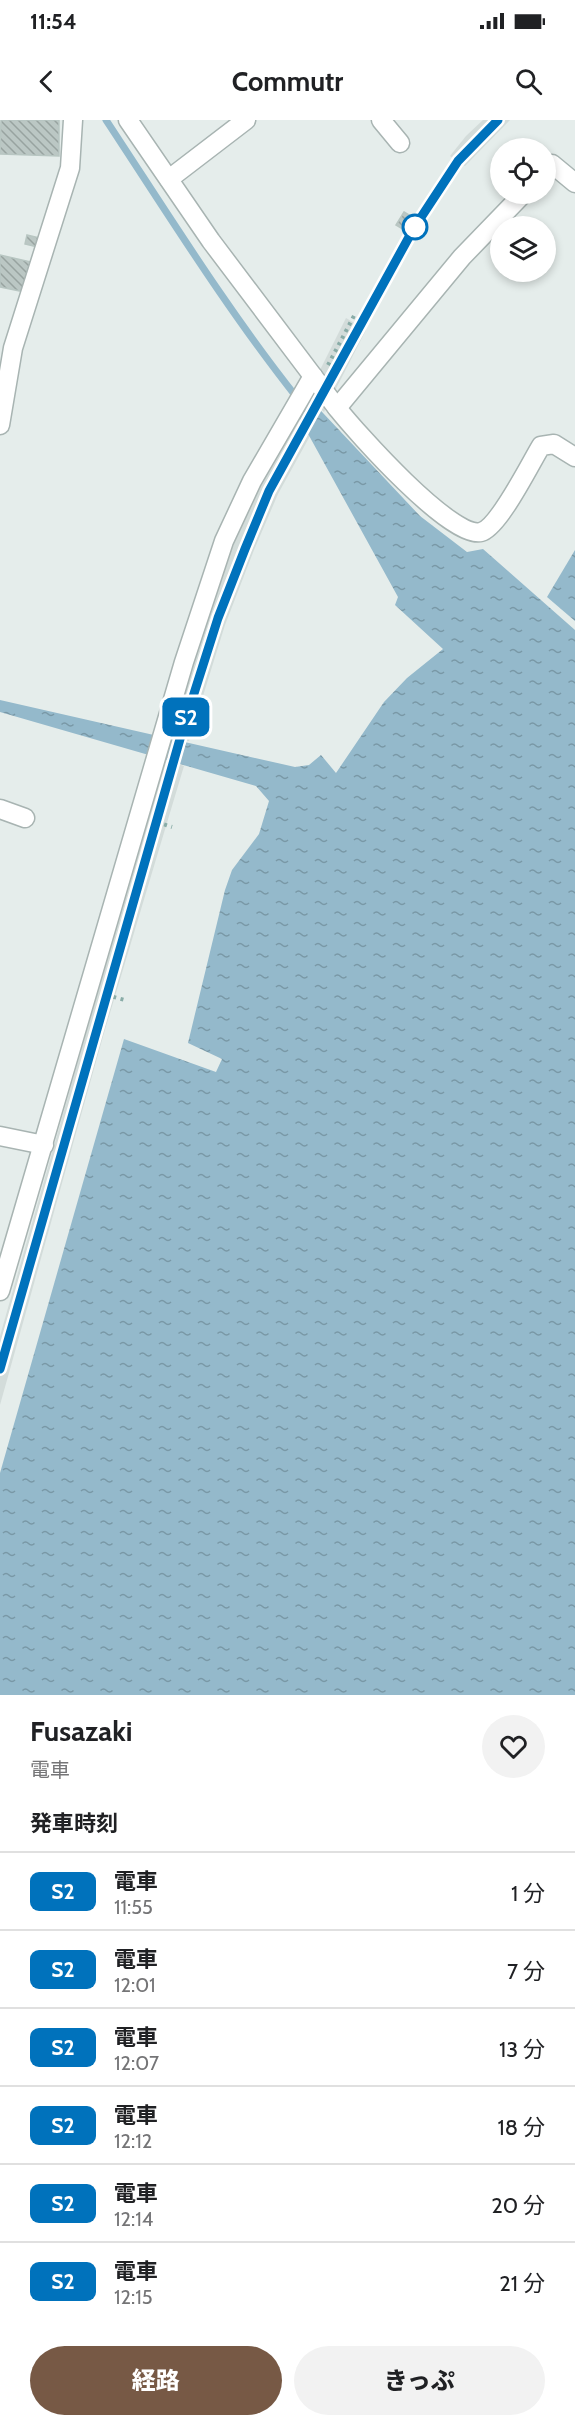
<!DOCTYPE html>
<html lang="ja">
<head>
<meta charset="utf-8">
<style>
	body { margin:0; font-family:Cabin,"Noto Sans JP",sans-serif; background:#f2f2f2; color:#202124; height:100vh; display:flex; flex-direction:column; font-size:22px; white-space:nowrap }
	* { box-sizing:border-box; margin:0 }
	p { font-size:20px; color:#757577 }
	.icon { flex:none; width:33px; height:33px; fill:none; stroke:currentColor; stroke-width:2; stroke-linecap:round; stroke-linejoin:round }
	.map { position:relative; height:1575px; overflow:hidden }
	.sheet { display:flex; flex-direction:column; background:#fff; flex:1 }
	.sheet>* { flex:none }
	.badge { padding:0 12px; border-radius:9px; font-size:21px; line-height:39px }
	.controls { position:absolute; left:490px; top:18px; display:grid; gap:12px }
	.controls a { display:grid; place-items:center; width:66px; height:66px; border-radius:50%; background:#fff; box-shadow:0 3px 9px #0003; font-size:30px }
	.map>.badge { position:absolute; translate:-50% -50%; box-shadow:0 0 0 3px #fff }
	h2 { padding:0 30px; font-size:22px; line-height:54px }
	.round { display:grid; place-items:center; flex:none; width:63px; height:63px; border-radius:32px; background:#f2f2f2 }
	.headline { display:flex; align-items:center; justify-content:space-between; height:102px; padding:0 30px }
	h1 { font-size:28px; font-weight:800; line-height:45px }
	.action { display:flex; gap:12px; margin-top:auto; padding:12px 30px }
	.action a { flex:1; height:69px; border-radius:36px; background:#775945; color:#fff; font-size:24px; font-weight:800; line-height:69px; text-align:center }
	.action a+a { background:#f2f2f2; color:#202124 }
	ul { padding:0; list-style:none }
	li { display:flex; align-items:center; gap:18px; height:78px; padding:0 30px; border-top:2px solid #e0e0e0 }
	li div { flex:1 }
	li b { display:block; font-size:22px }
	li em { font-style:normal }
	li .badge { min-width:66px; font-weight:700; text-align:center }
	.status { display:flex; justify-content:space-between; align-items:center; height:42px; padding:0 30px; background:#fff; direction:ltr }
	.status svg { height:16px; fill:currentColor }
	header { display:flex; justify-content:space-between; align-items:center; height:78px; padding:0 30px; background:#fff; font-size:27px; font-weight:800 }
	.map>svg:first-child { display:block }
	.built { fill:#d3dcda }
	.water { fill:url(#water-ripples) }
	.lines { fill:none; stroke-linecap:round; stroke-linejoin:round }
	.stream { stroke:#94b9cb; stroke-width:7 }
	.building { fill:url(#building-back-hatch); stroke:#b8c6c2; stroke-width:1.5 }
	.street-casing { stroke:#a8b4b2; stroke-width:21 }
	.path { stroke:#89aca7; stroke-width:4; stroke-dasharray:3 4.5; stroke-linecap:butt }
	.street { stroke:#fff; stroke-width:18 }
	.rail { stroke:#617875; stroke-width:4.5; stroke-dasharray:12 6; stroke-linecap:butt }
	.line-casing { stroke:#fff; stroke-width:14 }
	.line { stroke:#0072bc; stroke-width:9 }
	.stop-dot { fill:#fff; stroke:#0072bc; stroke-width:3 }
</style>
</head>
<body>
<div class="status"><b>11:54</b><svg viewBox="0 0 49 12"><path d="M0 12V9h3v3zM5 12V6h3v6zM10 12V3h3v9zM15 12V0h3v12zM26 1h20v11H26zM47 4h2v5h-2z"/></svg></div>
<header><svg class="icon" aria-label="back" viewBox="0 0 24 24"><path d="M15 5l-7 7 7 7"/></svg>Commutr<svg class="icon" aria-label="search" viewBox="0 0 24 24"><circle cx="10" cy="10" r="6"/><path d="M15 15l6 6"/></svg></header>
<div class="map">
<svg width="575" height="1575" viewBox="0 0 575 1575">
	<defs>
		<pattern id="water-ripples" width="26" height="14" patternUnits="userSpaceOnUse" patternTransform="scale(1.5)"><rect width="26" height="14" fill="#94b9cb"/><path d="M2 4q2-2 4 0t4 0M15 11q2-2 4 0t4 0" fill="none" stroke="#7998a6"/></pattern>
		<pattern id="building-back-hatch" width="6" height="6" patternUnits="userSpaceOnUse" patternTransform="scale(1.5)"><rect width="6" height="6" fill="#bbc7c4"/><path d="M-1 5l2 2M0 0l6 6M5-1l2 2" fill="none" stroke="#98a3a0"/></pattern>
	</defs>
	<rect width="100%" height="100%" fill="#e5edeb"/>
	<g class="built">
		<path d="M483 0H510L465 46 450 36 466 16Z"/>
		<path d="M346 198 366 210 324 292 307 276Z"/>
		<path d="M296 292 310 316 278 374 254 430 225 505 189 621 168 618 222 453 259 364Z"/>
		<path d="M164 639 184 646 104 913 0 1285V1216Z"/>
	</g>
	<g class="water">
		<path d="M307 276 420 396 467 432 483 429 575 510V1575H0V1353L124 919 216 952 222 939 188 923 225 770 232 750 259 714 269 681 256 666 0 592V580L295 647 309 645 321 635 336 653 384 582 407 558 443 529 395 485 398 477 296 292Z"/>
		<path d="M575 430V501L547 477Z"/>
	</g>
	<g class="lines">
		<path class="stream" d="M106 0C168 94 228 191 298 279"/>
	</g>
	<g class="building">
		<path d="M1 0H59V36L0 34Z"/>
		<path d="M404 92 414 98 406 111 396 105Z"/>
		<path d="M27 115 44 119 42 128 25 124Z"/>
		<path d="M0 135 31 142 25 172 0 167Z"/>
	</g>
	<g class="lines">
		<defs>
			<g id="street">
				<path d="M128 0 211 121 337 288C356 312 452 420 481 412 499 407 530 344 541 326L554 324 575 337"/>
				<path d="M381 0 400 23"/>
				<path d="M546 50 552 44 575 63"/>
				<path d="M169 59 246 0"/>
				<path d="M337 288 462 137 523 74"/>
				<path d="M0 305 13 228 70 48 73 0"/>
				<path d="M0 689 25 698"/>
				<path d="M0 1016 44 1025"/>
				<path d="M0 1171 184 542 224 421 252 361 313 256"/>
			</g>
		</defs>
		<use href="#street" class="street-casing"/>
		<g class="path">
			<path d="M328 245 356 192"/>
			<path d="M186 606 199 610"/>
			<path d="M157 702 172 707"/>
			<path d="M106 875 125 880"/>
		</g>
		<use href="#street" class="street"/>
		<path class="rail" d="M0 1249 184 605 218 498 245 429 269 371 414 108 458 41 498 0"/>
	</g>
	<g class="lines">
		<defs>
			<path id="line" d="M0 1249 184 605 218 498 245 429 269 371 414 108 458 41 498 0"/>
		</defs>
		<use href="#line" class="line-casing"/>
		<use href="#line" class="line"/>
	</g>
	<circle class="stop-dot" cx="415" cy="107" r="12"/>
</svg>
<div class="controls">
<a><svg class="icon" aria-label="locate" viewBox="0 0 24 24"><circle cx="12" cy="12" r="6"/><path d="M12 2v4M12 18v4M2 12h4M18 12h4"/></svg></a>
<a><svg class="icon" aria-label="layers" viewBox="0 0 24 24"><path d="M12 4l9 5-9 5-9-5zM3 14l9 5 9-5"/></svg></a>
</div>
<b class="badge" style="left:186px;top:597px;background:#0072bc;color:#fff">S2</b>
</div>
<section class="sheet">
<div class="headline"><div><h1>Fusazaki</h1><p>電車</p></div><a class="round"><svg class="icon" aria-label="heart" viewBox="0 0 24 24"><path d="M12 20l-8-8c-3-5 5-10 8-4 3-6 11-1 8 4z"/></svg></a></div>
<h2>発車時刻</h2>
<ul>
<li><span class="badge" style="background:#0072bc;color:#fff">S2</span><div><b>電車</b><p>11:55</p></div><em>1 分</em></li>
<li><span class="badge" style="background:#0072bc;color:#fff">S2</span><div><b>電車</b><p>12:01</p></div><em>7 分</em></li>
<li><span class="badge" style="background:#0072bc;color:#fff">S2</span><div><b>電車</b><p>12:07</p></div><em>13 分</em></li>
<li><span class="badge" style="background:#0072bc;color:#fff">S2</span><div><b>電車</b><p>12:12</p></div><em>18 分</em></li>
<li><span class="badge" style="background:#0072bc;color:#fff">S2</span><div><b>電車</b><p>12:14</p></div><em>20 分</em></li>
<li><span class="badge" style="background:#0072bc;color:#fff">S2</span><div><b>電車</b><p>12:15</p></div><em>21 分</em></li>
</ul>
<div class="action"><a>経路</a><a>きっぷ</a></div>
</section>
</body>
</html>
